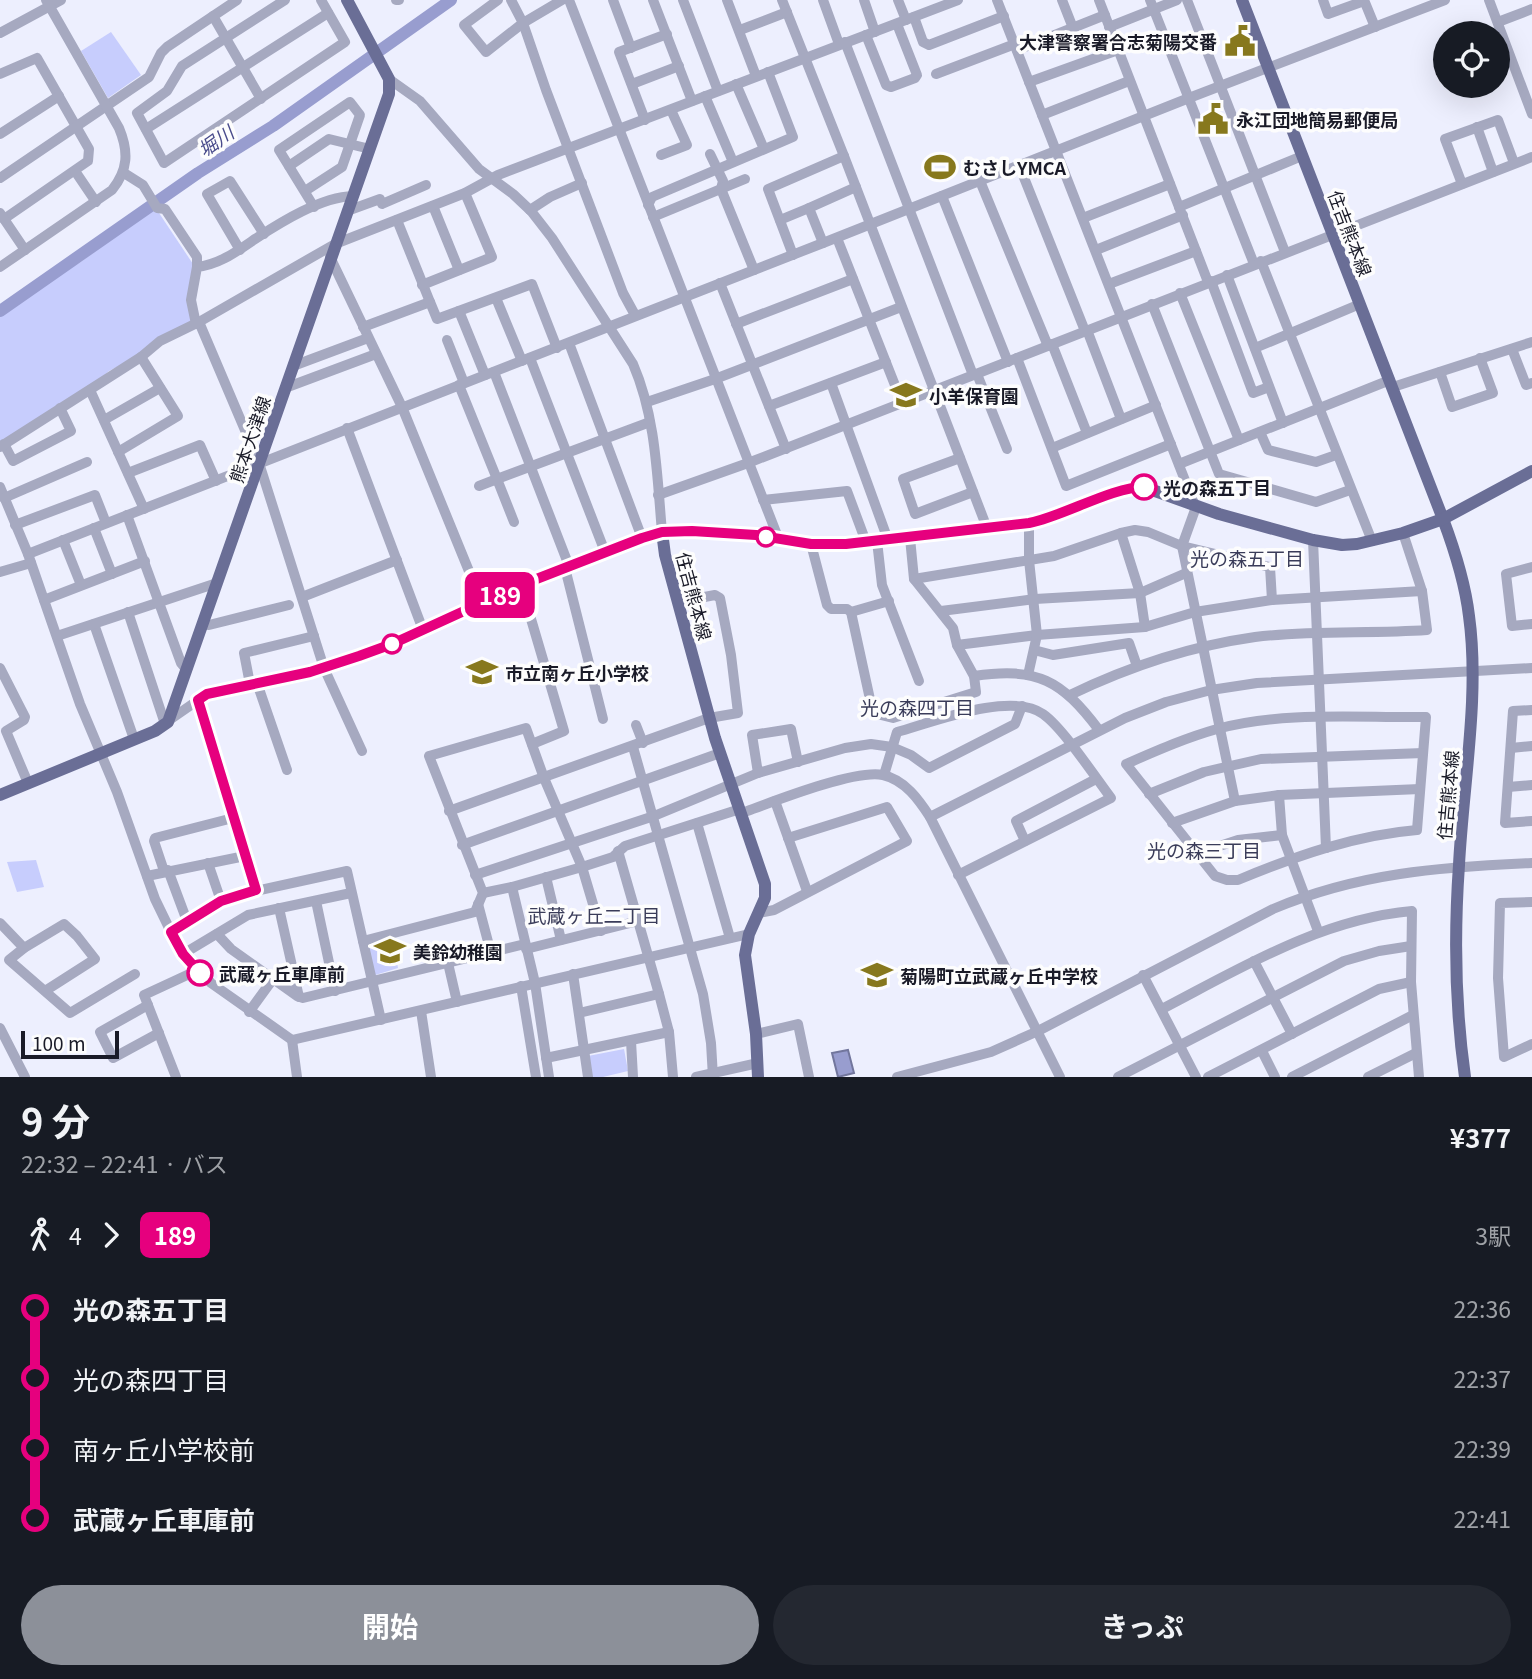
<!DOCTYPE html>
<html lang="ja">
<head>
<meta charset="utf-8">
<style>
	body { margin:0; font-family:Georgia,"Noto Sans JP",serif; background:#242831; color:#f1f3f6; height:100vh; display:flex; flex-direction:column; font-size:26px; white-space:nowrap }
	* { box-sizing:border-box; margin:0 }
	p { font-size:23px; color:#9ea1a6 }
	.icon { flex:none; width:38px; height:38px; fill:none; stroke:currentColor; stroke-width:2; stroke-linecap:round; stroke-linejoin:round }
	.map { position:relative; height:1077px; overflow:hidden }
	.panel { display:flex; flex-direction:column; background:#171b24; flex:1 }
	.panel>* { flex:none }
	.badge { padding:0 14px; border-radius:10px; font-size:24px; line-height:46px }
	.controls { position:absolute; left:1433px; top:21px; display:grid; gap:14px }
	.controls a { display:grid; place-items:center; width:77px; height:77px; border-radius:50%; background:#171b24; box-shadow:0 7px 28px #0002; font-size:35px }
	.scale { position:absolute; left:21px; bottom:18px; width:98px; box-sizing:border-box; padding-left:7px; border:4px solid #1a1b28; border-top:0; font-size:19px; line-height:24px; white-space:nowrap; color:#1a1b28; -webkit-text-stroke:5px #fdfdfd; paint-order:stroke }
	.map>.badge { position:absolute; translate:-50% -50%; box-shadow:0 0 0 4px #fff }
	.legs { display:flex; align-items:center; gap:10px; height:77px; padding:0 21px; font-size:23px }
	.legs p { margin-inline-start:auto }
	.head { display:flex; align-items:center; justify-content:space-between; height:119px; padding:0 21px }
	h1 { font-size:38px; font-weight:700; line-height:52px }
	.button { display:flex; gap:14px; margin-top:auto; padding:14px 21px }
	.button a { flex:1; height:80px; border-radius:42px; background:#8c9099; color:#fff; font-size:28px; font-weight:700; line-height:80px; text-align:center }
	.button a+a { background:#242831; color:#f1f3f6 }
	ul { padding:0 21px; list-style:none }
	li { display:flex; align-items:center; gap:24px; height:70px; font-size:26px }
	li i { display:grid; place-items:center; width:10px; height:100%; margin:0 9px; background:currentColor }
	li i::after { content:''; width:18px; height:18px; margin:-9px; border:5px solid; border-radius:50%; background:#171b24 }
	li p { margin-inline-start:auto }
	li:first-child i { background:linear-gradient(#0000 50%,currentColor 0) }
	li:last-child i { background:linear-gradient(currentColor 50%,#0000 0) }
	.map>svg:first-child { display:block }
	.green { fill:#c7cdfd }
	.water { fill:#989dcf; stroke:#72769d; stroke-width:2 }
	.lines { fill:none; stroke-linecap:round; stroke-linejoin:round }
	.river { stroke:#989dcf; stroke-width:12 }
	.minor { stroke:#a6a9c0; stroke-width:10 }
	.major { stroke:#6a6e96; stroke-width:12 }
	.line-1-casing { stroke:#fff; stroke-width:16 }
	.line-1 { stroke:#e6007e; stroke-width:10 }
	.stop-1-dot { fill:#fff; stroke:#e6007e; stroke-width:3.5 }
	.labels { text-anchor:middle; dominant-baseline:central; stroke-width:7; stroke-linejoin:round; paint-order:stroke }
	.poi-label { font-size:18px; font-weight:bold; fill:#1a1b28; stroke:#fdfdfd; text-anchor:start }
	.street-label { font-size:18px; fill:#1a1b28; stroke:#fdfdfd }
	.stop-label { font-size:18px; font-weight:bold; fill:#1a1b28; stroke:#fdfdfd; text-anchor:start }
	.water-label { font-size:19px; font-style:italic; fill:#4a4c8c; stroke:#fdfdfd }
	.neighbourhood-label { font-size:19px; fill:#3a3c59; stroke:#fdfdfd }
</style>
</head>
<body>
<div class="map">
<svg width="1532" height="1077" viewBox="0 0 1532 1077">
	<rect width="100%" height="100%" fill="#edeffe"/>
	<g class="green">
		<path d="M111 32 141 75 108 98 81 51Z"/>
		<path d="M155 207 195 267V323L136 357 109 371 89 389 0 445V316L33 291 82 261Z"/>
		<path d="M36 860 44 887 17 892 7 862Z"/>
		<path d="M393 940 398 968 372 976 366 947Z"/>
		<path d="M624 1049 628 1071 603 1077H592L588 1056Z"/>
	</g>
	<path class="water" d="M848 1050 854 1073 838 1077 832 1053Z"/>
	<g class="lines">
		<path class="river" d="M0 311 198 173 273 126 451 0"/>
		<g class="minor">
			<path d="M285 0 182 66 167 91 137 113 164 163 345 42 321 0"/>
			<path d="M396 0H399"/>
			<path d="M498 0 464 25 486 52 523 23 511 0"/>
			<path d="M562 0 523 23 546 90 623 293 635 315"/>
			<path d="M569 0 779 540"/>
			<path d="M613 0 631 48"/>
			<path d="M653 0 692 101"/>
			<path d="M683 0 718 91"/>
			<path d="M727 0 756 76"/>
			<path d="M782 0 844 156 987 528"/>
			<path d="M823 0 839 44"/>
			<path d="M864 0 875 32"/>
			<path d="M898 0 906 20"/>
			<path d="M997 0 1195 506"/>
			<path d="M1062 0 1073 28"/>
			<path d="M1099 0 1208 282"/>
			<path d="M1150 0 1254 264"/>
			<path d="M1187 0 1285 252"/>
			<path d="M1323 0 1328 14 1364 1"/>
			<path d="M1364 0 1375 27"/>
			<path d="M1489 0 1532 114"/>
			<path d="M213 16 261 99"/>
			<path d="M914 17 923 42 929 45 1004 16"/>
			<path d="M1498 22 1532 9"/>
			<path d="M1109 27 1177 0"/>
			<path d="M740 30 787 12"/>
			<path d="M0 33 61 0"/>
			<path d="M866 35 886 85 891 87 915 78 917 75 897 24"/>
			<path d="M845 42 973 375"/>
			<path d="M1017 50 1105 15"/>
			<path d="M0 74 37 58 89 149 88 161 4 219"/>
			<path d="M936 74 1015 44"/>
			<path d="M1029 82 1118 50"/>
			<path d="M632 84 679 66"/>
			<path d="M736 84 764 149"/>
			<path d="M705 96 733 162"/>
			<path d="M1042 115 1129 81"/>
			<path d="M645 120 619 52 667 34"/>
			<path d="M1477 127 1493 172"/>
			<path d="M146 129 328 13"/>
			<path d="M0 134 59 96"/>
			<path d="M710 154 723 181 721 189 754 270"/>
			<path d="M661 155 687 145 671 110"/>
			<path d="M1019 165 1085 331"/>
			<path d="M289 166 329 139 370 149"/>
			<path d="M75 171 96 202"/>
			<path d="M124 173 143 185 157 208 165 209 197 257V267"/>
			<path d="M0 178 149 77 161 53 167 47 237 0"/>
			<path d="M980 181 1048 346"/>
			<path d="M1462 184 1445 139 1498 120 1514 163"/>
			<path d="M305 191 342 167 360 115 350 102 279 150 314 207"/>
			<path d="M942 196 1008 362"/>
			<path d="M648 205 652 197 793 137 768 72"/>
			<path d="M433 206 459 270"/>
			<path d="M1179 207 1302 156"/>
			<path d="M530 210 550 197 582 183"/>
			<path d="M347 211 380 199 382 204 426 185"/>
			<path d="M0 213 25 250"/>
			<path d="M653 217 745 179"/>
			<path d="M1083 218 1170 184"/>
			<path d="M397 220 430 302"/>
			<path d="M780 220 809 208"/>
			<path d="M837 238 902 403"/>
			<path d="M823 243 809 208 856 187"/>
			<path d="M240 250 207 194 230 181 264 234"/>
			<path d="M1096 250 1183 215"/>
			<path d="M793 255 768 189 844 156"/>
			<path d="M330 257 402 407 482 603"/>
			<path d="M1261 261 1372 541"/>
			<path d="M0 267 112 190C128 170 129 152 119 128L46 0"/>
			<path d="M1227 275 1283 423"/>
			<path d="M1211 281 1253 393 1269 387"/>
			<path d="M720 283 786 449"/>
			<path d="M1109 284 1196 251"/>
			<path d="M422 285 492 257 465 193"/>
			<path d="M1180 293 1239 440"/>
			<path d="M496 298 522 361"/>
			<path d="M1152 304 1219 474 1316 502 1350 490"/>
			<path d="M459 311 485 375"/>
			<path d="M199 322 259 463 324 668 362 751"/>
			<path d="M196 324 191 300 197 267C220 264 236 252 255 239 281 222 321 197 353 196"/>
			<path d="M736 324 853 279"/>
			<path d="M363 327 430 302 437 319 532 284 557 348"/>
			<path d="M1087 330 1121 419"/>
			<path d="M447 340 464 383"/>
			<path d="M569 343 642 538"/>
			<path d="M1052 344 1087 433"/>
			<path d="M1255 348 1360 304"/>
			<path d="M1512 349 1526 385 1532 383"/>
			<path d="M530 358 605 552"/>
			<path d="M1017 358 1066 486 1171 444"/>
			<path d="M293 366 368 338"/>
			<path d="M494 372 569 566"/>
			<path d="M1440 372 1452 407 1493 393 1480 358"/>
			<path d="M977 374 1007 449"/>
			<path d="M831 383 888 540"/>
			<path d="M459 385 497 479 650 422"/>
			<path d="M1393 387 1532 342"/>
			<path d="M285 388 376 354"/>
			<path d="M90 390 144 509"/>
			<path d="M647 402 715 379 901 307"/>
			<path d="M769 406 886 362"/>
			<path d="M104 420 160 388"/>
			<path d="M347 428 423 630"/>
			<path d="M1260 432 1268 450 1316 462 1336 455"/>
			<path d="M4 444 13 461 71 431 60 408"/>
			<path d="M0 447 141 357 160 341 199 322 335 244 465 193 498 175 958 0"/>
			<path d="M1052 448 1156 405"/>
			<path d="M118 452 178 416 141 357"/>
			<path d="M960 458 903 479 915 514 973 492"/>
			<path d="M1179 464 1390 380"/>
			<path d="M128 473 200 445 216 481"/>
			<path d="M479 486 497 479 514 522"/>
			<path d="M0 487 28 554 80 704 117 792 155 899 171 932 183 954 211 983 292 1040 297 1077"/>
			<path d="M658 495 748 463 1532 157"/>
			<path d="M4 498 87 462"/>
			<path d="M763 500 847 491 866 542"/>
			<path d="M1196 507 1182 546 1235 801"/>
			<path d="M127 515 181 663 186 669"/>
			<path d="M15 525 95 495 106 523"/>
			<path d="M94 528 112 574"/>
			<path d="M1121 533 1140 593 1145 627"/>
			<path d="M63 540 81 585"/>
			<path d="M1313 540 1326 848"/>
			<path d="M877 541 882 585 919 681"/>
			<path d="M811 544 827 605 831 609H847L851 612 873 713 893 718 976 692 974 676 957 645 953 628 914 579 910 538"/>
			<path d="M28 554 823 243 1189 98 1445 0"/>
			<path d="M1532 567 1506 574 1512 626 1532 624"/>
			<path d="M565 568 603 719"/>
			<path d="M0 572 31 563"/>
			<path d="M914 579 1054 556 1121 533 1135 530 1148 532 1182 546 1270 567 1272 600"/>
			<path d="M521 585 564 731 532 744"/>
			<path d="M302 597 397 560"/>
			<path d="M44 600 145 561"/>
			<path d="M941 611 1035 599 1140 593 1186 573"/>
			<path d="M128 612 165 724"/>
			<path d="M851 612 889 601"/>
			<path d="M94 624 134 739"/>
			<path d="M202 624 209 625 289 605"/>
			<path d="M57 636 217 583"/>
			<path d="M957 645 1037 635 1145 627 1195 612 1272 600 1422 591"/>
			<path d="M1034 650 1053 655 1129 643 1137 666"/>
			<path d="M0 668 25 717 24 720 6 731 28 783"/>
			<path d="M1028 675 1037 635 1029 560V523"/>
			<path d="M974 676C1038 667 1061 680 1099 730"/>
			<path d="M257 683 287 770"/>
			<path d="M250 684 244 653 314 636"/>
			<path d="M1070 695C1128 667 1191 646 1255 637 1312 630 1370 634 1427 630L1422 591 1403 533"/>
			<path d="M198 700 256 890"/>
			<path d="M1532 710 1513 711 1505 823 1532 821"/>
			<path d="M1426 717 1417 830C1355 835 1296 856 1238 880H1227L1215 876 1126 764C1156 751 1185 738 1217 729 1283 711 1358 718 1426 717Z"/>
			<path d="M168 721 207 694 310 672 359 656 392 644 521 585 642 538 662 532C657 476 656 417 633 364L552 238 531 211 513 194 479 169 420 101 389 79"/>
			<path d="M636 725 643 743"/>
			<path d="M633 747 703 994 711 1043 713 1077"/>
			<path d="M1511 748 1532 746"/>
			<path d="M758 773 752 735 791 729 798 762"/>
			<path d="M884 775 897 732C933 722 1011 691 1043 714 1063 728 1095 777 1111 798L958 875"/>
			<path d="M1508 787 1532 785"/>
			<path d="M1149 794 1204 772 1261 759 1423 753"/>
			<path d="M1279 795 1282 835 1318 931"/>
			<path d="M775 801 807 891"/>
			<path d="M449 811 709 718 738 713 731 655 720 598 715 595 678 602"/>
			<path d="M742 813C772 802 855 769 883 775 905 780 919 800 930 817L1060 1077"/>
			<path d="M930 817 1125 718 1166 702 1211 690 1257 683 1532 668"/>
			<path d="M697 823 730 938"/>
			<path d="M1172 823 1235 801 1279 795 1420 789"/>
			<path d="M1025 841 1016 821 1096 779"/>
			<path d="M462 845 720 753"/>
			<path d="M618 851 659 994 669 1032 673 1077"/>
			<path d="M1195 854 1238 840 1282 835"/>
			<path d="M208 863 221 901"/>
			<path d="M168 870 187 921"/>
			<path d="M164 871 154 841 155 838 233 818"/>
			<path d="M475 875 654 816 758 773 845 748 871 744 892 747 911 755 929 768 1015 724 1022 706"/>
			<path d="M147 876 245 856"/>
			<path d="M546 877 561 940"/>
			<path d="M512 887 535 983 549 1077"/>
			<path d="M483 893 512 887 582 867 613 857 625 846 740 809"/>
			<path d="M316 901 335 991"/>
			<path d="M1532 902 1500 903 1498 978 1504 1057 1532 1044"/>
			<path d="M478 904 491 953"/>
			<path d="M279 908 299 997"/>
			<path d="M759 913 774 910 907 841 887 807 788 838"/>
			<path d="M0 923 24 948"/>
			<path d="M171 932 220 902 238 895 347 871 381 1020"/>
			<path d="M217 934 231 949 297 996 303 998 525 944"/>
			<path d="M363 941 475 912 483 893 429 756 526 728 544 778 582 867 601 931"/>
			<path d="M526 949 638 921"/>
			<path d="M183 954 248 915 351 893"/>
			<path d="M1254 961 1292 1034"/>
			<path d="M448 963 457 1002"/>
			<path d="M573 974 588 1077"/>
			<path d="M1143 975 1196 1077"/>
			<path d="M521 986 536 1077"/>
			<path d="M45 991 95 959 77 936 64 924 24 948 9 960 70 1013 135 974"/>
			<path d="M148 1005 100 1032 113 1058 159 1033"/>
			<path d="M1162 1009C1241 968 1321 919 1412 911L1411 982 1419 1077"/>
			<path d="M421 1011 431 1077"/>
			<path d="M249 1012 273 979"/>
			<path d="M579 1013 659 994"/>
			<path d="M0 1028 25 1077"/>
			<path d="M756 1034 798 1024 809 1077"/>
			<path d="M292 1040 749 934"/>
			<path d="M631 1041 633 1077"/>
			<path d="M1262 1051 1275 1077"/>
			<path d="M546 1058 669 1032"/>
			<path d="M176 1077 144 995 198 970"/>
			<path d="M696 1077 758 1063"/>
			<path d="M897 1077 991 1052 1038 1031 1273 909C1358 873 1440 867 1532 863"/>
			<path d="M1118 1077 1344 961 1379 951 1411 946"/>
			<path d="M1208 1077 1379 989 1411 982"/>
			<path d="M1292 1077 1413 1015"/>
			<path d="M1368 1077 1416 1053"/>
		</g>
		<g class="major">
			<path d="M1242 0 1443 519C1455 551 1465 582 1469 616 1480 695 1463 785 1459 865 1454 936 1455 1006 1465 1077"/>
			<path d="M0 795 155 731 168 722 389 94V79L347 0"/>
			<path d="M758 1077 756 1034 745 955 749 934 765 898V884L715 738 665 555 662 532H728L811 544H846L1029 523 1045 519 1124 490 1144 487 1219 514 1313 540 1342 545 1357 544 1403 533 1443 519 1532 471"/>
		</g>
	</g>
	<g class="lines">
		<defs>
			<path id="line-1" d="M200 973 183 954 171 932 221 901 256 890 198 700 207 694 310 672 359 656 392 644 521 585 642 538 662 532 692 531 756 535 811 544H846L1029 523C1064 516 1112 487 1144 487"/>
		</defs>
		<use href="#line-1" class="line-1-casing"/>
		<use href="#line-1" class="line-1"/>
	</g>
	<defs>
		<symbol id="civic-bare" viewBox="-9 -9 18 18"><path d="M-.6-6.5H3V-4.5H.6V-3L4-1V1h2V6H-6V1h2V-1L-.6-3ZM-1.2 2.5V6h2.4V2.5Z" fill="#87781d" stroke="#fdfdfd" stroke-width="2.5" paint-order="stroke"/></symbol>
		<symbol id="stadium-bare" viewBox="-9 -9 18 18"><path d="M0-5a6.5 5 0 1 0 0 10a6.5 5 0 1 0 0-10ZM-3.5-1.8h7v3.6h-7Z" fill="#87781d" stroke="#fdfdfd" stroke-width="2.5" paint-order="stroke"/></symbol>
		<symbol id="school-bare" viewBox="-9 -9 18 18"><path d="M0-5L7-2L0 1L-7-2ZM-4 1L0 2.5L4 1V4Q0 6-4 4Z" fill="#87781d" stroke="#fdfdfd" stroke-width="2.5" paint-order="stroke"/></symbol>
	</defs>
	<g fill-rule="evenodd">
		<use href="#civic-bare" x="1218" y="19" width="44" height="44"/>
		<use href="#civic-bare" x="1191" y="97" width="44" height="44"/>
		<use href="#stadium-bare" x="918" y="145" width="44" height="44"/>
		<use href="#school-bare" x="884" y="373" width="44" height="44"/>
		<use href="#school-bare" x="460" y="650" width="44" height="44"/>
		<use href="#school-bare" x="368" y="929" width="44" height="44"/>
		<use href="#school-bare" x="855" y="953" width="44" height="44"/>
	</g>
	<g class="stop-1-dot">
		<circle cx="1144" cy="487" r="12"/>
		<circle cx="766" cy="537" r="9"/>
		<circle cx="392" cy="644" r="9"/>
		<circle cx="200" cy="973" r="12"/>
	</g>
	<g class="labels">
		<g class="poi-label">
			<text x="1217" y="41" text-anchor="end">大津警察署合志菊陽交番</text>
			<text x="1236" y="119">永江団地簡易郵便局</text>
			<text x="963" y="167">むさしYMCA</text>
			<text x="929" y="395">小羊保育園</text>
			<text x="505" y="672">市立南ヶ丘小学校</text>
			<text x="413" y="951">美鈴幼稚園</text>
			<text x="900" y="975">菊陽町立武蔵ヶ丘中学校</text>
		</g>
		<g class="street-label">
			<text transform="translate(1351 233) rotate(69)">住吉熊本線</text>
			<text transform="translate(249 439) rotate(-71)">熊本大津線</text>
			<text transform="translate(695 596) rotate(75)">住吉熊本線</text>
			<text transform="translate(1447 795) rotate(-85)">住吉熊本線</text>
		</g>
		<g class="stop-label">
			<text x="1163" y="487">光の森五丁目</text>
			<text x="219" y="973">武蔵ヶ丘車庫前</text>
		</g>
		<g class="water-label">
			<text transform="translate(215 140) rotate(-35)">堀川</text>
		</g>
		<g class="neighbourhood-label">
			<text x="1247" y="557">光の森五丁目</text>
			<text x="917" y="706">光の森四丁目</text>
			<text x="1204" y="849">光の森三丁目</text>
			<text x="594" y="914">武蔵ヶ丘二丁目</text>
		</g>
	</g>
</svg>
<div class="controls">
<a><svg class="icon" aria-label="locate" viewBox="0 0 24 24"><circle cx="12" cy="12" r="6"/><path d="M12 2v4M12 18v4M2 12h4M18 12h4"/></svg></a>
</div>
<div class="scale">100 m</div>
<b class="badge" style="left:500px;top:595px;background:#e6007e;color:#fff">189</b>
</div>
<section class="panel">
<div class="head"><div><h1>9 分</h1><p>22:32 – 22:41 · バス</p></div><b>¥377</b></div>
<div class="legs"><svg class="icon" aria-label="walk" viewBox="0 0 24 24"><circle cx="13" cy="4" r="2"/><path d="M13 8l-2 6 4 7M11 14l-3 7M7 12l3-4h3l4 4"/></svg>4<svg class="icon" aria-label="forward" viewBox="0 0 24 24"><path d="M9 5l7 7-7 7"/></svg><b class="badge" style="background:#e6007e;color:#fff">189</b><p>3駅</p></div>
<ul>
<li><i style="color:#e6007e"></i><b>光の森五丁目</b><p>22:36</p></li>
<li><i style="color:#e6007e"></i><span>光の森四丁目</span><p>22:37</p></li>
<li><i style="color:#e6007e"></i><span>南ヶ丘小学校前</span><p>22:39</p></li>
<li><i style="color:#e6007e"></i><b>武蔵ヶ丘車庫前</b><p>22:41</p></li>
</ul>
<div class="button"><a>開始</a><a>きっぷ</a></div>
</section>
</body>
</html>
